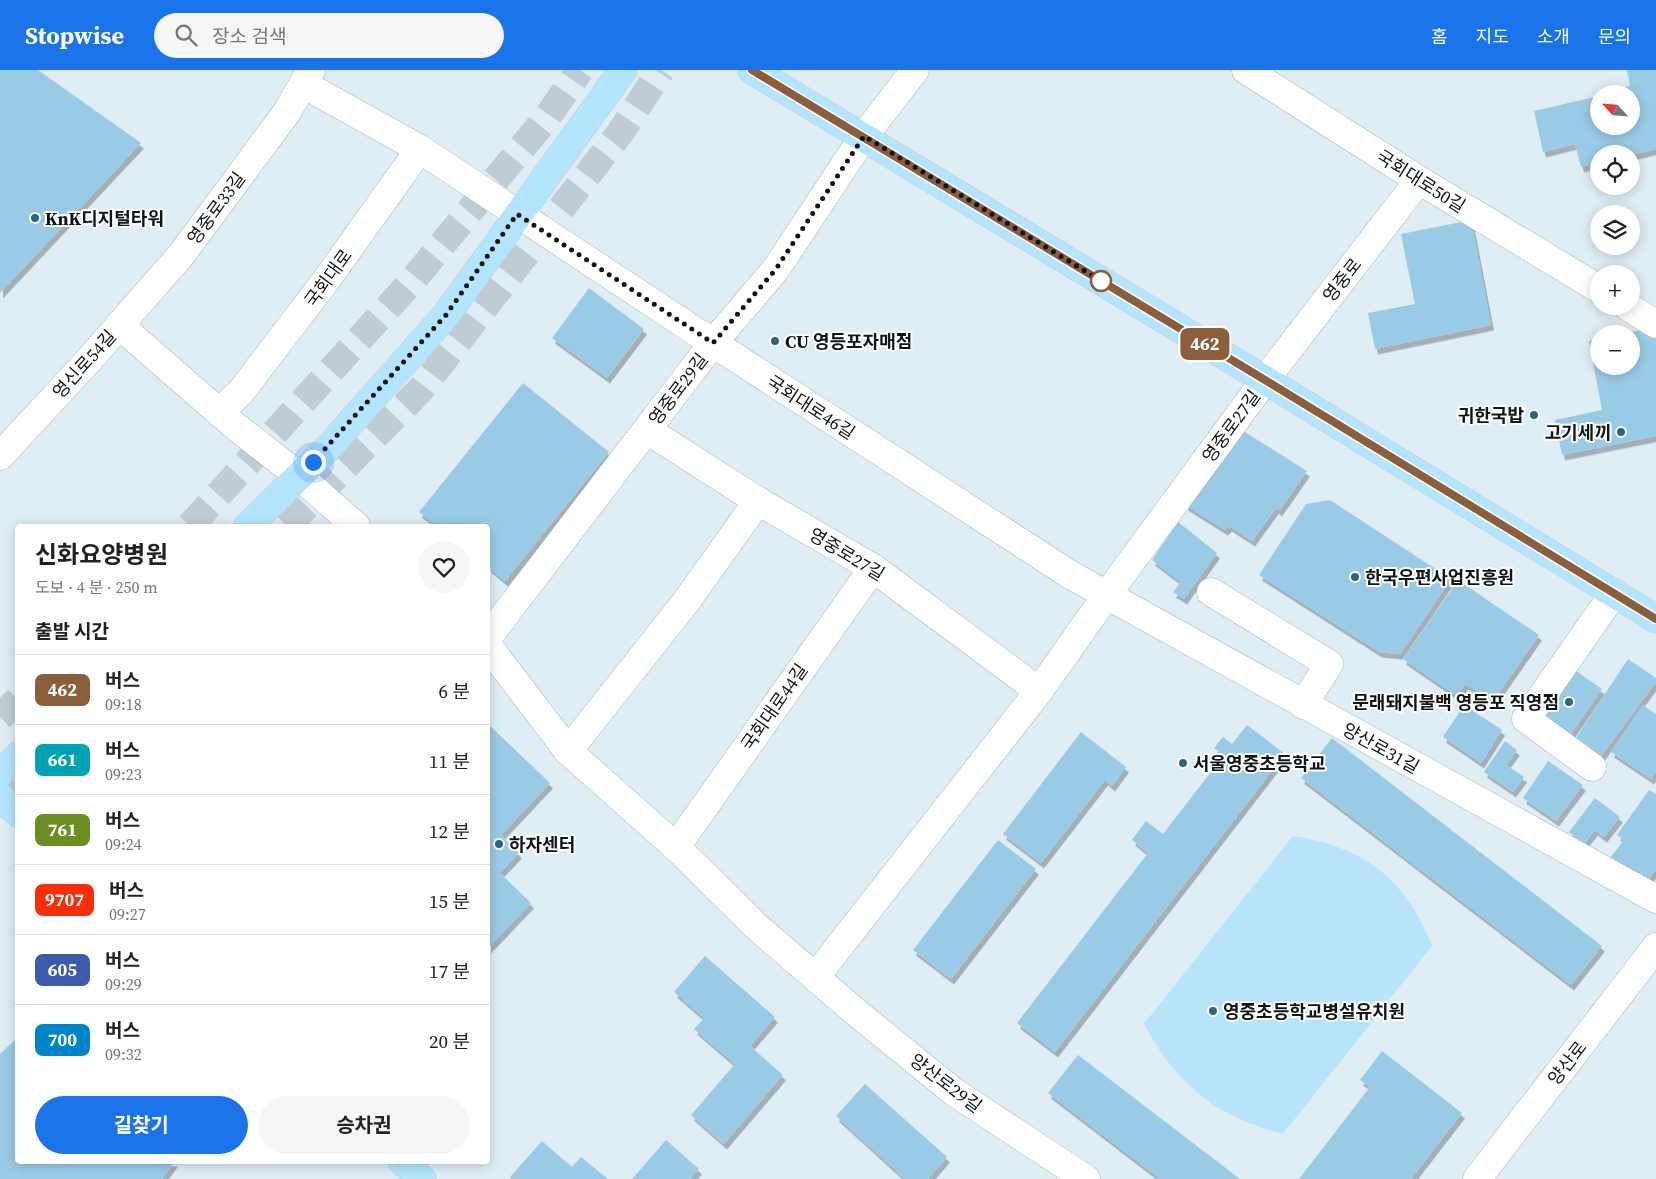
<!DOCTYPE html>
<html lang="ko">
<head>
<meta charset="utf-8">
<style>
	body { margin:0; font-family:"Source Serif 4","Noto Sans KR",serif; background:#f6f6f6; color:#222; height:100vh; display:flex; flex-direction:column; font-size:19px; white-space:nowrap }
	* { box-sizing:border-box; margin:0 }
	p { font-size:16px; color:#767676 }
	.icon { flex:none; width:28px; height:28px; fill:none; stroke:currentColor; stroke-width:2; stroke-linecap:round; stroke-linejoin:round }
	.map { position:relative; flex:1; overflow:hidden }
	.panel { position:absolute; left:15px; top:454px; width:475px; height:640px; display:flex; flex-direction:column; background:#fff; border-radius:5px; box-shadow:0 2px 12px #0003 }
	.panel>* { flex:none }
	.badge { padding:0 10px; border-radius:8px; font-size:18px; line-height:32px }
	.needle { width:32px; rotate:296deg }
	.buttons { position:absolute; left:1590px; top:15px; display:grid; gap:10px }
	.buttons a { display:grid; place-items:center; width:50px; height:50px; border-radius:50%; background:#fff; box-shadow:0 2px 12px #0003; font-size:25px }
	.you { position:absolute; width:25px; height:25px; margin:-12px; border:4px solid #fff; border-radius:50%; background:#1a73e8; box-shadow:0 0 0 8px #1a73e833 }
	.map>.badge { position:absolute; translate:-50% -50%; box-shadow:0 0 0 2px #fff }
	h2 { padding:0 20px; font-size:19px; line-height:45px }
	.round { display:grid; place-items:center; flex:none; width:52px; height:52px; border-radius:26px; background:#f6f6f6 }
	.overview { display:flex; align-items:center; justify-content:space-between; height:85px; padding:0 20px }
	h1 { font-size:24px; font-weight:700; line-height:38px }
	.cta { display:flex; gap:10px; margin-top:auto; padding:10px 20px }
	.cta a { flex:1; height:58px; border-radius:30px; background:#1a73e8; color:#fff; font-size:20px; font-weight:700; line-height:58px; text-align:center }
	.cta a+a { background:#f6f6f6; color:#222 }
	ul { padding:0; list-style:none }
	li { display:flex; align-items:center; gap:15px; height:70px; padding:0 20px; border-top:1px solid #e0e0e0 }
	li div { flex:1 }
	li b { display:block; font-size:19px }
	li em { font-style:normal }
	li .badge { min-width:55px; font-weight:700; text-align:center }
	header { display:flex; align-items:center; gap:30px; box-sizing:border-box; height:70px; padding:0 25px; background:#1a73e8; color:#fff }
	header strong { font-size:24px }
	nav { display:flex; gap:28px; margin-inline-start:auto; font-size:18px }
	.search { width:350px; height:45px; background:#f6f6f6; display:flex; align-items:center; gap:12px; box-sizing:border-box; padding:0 18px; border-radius:28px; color:#767676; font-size:19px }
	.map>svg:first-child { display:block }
	.green { fill:#b7e3fb }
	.building { fill:#9acbe6; filter:url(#shadow) }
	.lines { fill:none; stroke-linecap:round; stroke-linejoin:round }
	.highway-tunnel { stroke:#c0ccd4; stroke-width:28; stroke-dasharray:28 14; stroke-linecap:butt }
	.minor-casing { stroke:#a9b7be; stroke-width:29 }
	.major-casing { stroke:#cacbcc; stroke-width:29 }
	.minor { stroke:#fff; stroke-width:28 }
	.major { stroke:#b3e5fe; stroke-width:28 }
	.line-casing { stroke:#fff; stroke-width:11 }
	.line { stroke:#8b5e3c; stroke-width:8 }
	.walk { stroke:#0f1417; stroke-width:5; stroke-dasharray:0 9 }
	.poi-dot { fill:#2d647f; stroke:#fff; stroke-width:2 }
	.stop-dot { fill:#fff; stroke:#8b5e3c; stroke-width:2.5 }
	.labels { text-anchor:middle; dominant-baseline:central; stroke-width:4; stroke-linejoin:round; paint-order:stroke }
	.street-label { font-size:18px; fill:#0f1417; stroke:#fff }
	.poi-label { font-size:18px; font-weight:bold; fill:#0f1417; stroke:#fff; text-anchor:start }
</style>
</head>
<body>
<header>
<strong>Stopwise</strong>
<div class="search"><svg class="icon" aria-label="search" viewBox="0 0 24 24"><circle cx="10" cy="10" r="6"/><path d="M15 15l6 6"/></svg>장소 검색</div>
<nav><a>홈</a><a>지도</a><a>소개</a><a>문의</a></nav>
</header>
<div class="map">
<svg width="1656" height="1109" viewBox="0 0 1656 1109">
	<defs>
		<filter id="shadow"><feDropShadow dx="3" dy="5.5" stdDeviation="0" flood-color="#0004"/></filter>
	</defs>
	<rect width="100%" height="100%" fill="#dfedf5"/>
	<path class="green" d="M1293 766C1365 777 1405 809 1432 876L1283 1064C1215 1046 1177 1015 1144 954Z"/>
	<g class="building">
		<path d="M0 0H38L141 73 0 223Z"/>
		<path d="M1627 0H1656V79L1631 85V84H1599V93L1581 97 1575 74 1543 82 1534 41 1599 26V56H1631V24H1611V21L1630 16Z"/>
		<path d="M1471 150 1491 255 1375 279 1368 243 1415 234 1401 164Z"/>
		<path d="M589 218 644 259 607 308 552 268Z"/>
		<path d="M1656 257V366L1562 385 1555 350 1602 340 1589 271 1599 269V296H1631V264L1626 263Z"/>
		<path d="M523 313 609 382 505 511 488 497V456H437L419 442Z"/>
		<path d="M1240 359 1307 401 1279 441 1276 438 1252 471 1229 456 1225 460 1185 435Z"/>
		<path d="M1330 430 1451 509 1400 584 1379 582 1259 505 1306 434Z"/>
		<path d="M1178 452 1217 483 1184 529 1173 522 1181 512 1152 490Z"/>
		<path d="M1458 510 1539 565 1493 631 1465 614 1457 626 1403 589Z"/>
		<path d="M1628 589 1656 608V612L1596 693 1570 677Z"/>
		<path d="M1569 596 1602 619 1568 668 1536 645Z"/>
		<path d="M1464 635 1502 660 1481 693 1443 667Z"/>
		<path d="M1643 635 1656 644V702L1651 709 1611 682Z"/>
		<path d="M488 654 550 713 501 765 519 783 500 803 531 833 488 878Z"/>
		<path d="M1247 655 1285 684 1055 982 1017 953 1148 783 1132 770 1146 751 1163 764 1224 685 1214 678 1223 667 1232 674Z"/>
		<path d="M1081 662 1126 697 1112 716 1105 710 1041 793 1003 764Z"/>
		<path d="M1332 668 1602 876 1571 915 1301 708Z"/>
		<path d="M1505 671 1517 680 1506 695 1524 707 1513 722 1484 702Z"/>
		<path d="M1548 691 1583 715 1556 751 1523 728Z"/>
		<path d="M1649 720 1656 724V799L1646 813 1610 788 1624 770 1617 765Z"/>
		<path d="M1595 728 1620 747 1604 767 1595 760 1584 774 1569 762Z"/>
		<path d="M998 770 1036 799 951 909 913 880Z"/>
		<path d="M705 886 775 947 750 976 783 1005 724 1074 691 1045 735 994 694 959 704 948 674 922Z"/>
		<path d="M18 967V1091H175L162 1109H0V984Z"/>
		<path d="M1382 981 1462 1043 1411 1109H1299L1370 1017 1360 1010Z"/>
		<path d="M1078 985 1240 1109H1160L1048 1023Z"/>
		<path d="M865 1014 947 1087 928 1109H905L836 1046Z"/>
		<path d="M666 1070 699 1099 690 1109H632Z"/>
		<path d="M542 1071 572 1097 581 1087 608 1109H512L510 1107Z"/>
	</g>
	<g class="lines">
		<g class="highway-tunnel">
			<path d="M190 456 413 210 548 46 580 0"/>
			<path d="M287 456 421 319 620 63 661 0"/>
			<path d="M0 647 18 630"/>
			<path d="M0 732 18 715"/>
		</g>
		<defs>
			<g id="minor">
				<path d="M1246 0 1419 110 1599 219"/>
				<path d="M303 14 420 79 713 273 1069 504 1656 829"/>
				<path d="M1627 236 1656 254"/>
				<path d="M119 255 235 356 299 406 356 456"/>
				<path d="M219 342 240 323 324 213 420 79"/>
				<path d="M647 360 758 431 873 498 1039 621"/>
				<path d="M0 386 89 290 181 185 287 42 311 0"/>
				<path d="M1211 522 1329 594 1303 635"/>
				<path d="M488 567 713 273 776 199 864 66 915 0"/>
				<path d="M488 576 568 681 676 777 756 856 858 944 954 1022 1086 1109"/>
				<path d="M568 681 685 533 758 431"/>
				<path d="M1592 697 1526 649 1614 523"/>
				<path d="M676 777 873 498"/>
				<path d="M816 906 1039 621 1106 526 1265 310 1419 110"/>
				<path d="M1477 1109 1656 877"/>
			</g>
			<g id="major">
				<path d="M752 0 1265 310 1656 549"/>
				<path d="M248 456 328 378 446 245 623 0"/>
				<path d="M0 703 18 686"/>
				<path d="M0 727 18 743"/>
				<path d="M402 1091 422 1109"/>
			</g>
		</defs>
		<use href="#minor" class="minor-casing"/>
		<use href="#major" class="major-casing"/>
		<use href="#minor" class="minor"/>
		<use href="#major" class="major"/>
	</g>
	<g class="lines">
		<defs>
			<path id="line" d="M752 0 1265 310 1656 549"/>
		</defs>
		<use href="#line" class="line-casing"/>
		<use href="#line" class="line"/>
		<path class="walk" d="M313 392 446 245 517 144 713 273 776 199 864 66 1103 212 1101 211"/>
	</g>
	<g class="poi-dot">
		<circle cx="35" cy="148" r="5"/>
		<circle cx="775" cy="271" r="5"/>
		<circle cx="1534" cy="345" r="5"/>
		<circle cx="1621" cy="362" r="5"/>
		<circle cx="1355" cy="507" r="5"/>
		<circle cx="1569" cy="632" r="5"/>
		<circle cx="1183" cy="693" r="5"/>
		<circle cx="499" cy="774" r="5"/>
		<circle cx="1213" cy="941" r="5"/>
	</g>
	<circle class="stop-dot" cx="1101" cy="211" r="10"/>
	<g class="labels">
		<g class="street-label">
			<text transform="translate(1421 111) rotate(32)">국회대로50길</text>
			<text transform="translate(216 138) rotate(-54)">영중로33길</text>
			<text transform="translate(328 208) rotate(-54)">국회대로</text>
			<text transform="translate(1342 210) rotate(-52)">영중로</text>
			<text transform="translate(84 294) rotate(-48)">영신로54길</text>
			<text transform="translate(678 319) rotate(-53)">영중로29길</text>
			<text transform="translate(811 337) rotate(33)">국회대로46길</text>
			<text transform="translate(1231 356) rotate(-54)">영중로27길</text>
			<text transform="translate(847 484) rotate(31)">영중로27길</text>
			<text transform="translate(774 637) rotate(-55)">국회대로44길</text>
			<text transform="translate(1381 678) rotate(29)">양산로31길</text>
			<text transform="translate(1567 993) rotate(-52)">양산로</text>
			<text transform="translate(946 1013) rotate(37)">양산로29길</text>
		</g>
		<g class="poi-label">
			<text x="45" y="148">KnK디지털타워</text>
			<text x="785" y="271">CU 영등포자매점</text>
			<text x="1524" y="345" text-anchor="end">귀한국밥</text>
			<text x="1611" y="362" text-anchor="end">고기세끼</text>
			<text x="1365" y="507">한국우편사업진흥원</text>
			<text x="1559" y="632" text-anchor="end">문래돼지불백 영등포 직영점</text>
			<text x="1193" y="693">서울영중초등학교</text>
			<text x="509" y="774">하자센터</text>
			<text x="1223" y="941">영중초등학교병설유치원</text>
		</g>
	</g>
</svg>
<div class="buttons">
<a><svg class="needle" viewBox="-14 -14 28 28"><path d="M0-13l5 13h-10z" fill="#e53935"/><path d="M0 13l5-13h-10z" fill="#767676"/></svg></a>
<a><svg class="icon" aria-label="locate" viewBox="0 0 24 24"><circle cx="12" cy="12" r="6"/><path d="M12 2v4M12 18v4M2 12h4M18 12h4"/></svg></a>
<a><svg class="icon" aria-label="layers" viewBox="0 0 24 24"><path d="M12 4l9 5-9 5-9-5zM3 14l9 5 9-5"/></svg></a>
<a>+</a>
<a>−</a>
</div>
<div class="you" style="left:313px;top:392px"></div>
<b class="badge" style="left:1205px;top:274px;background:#8b5e3c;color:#fff">462</b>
<section class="panel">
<div class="overview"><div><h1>신화요양병원</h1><p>도보 · 4 분 · 250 m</p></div><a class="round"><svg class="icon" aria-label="heart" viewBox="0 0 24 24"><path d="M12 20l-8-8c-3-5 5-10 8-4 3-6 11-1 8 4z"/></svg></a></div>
<h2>출발 시간</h2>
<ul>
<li><span class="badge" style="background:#8b5e3c;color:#fff">462</span><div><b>버스</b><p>09:18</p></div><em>6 분</em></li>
<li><span class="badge" style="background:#00a3b4;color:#fff">661</span><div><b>버스</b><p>09:23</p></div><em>11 분</em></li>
<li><span class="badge" style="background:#6b8e23;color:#fff">761</span><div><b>버스</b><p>09:24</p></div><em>12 분</em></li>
<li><span class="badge" style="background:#f72f08;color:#fff">9707</span><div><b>버스</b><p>09:27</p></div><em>15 분</em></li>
<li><span class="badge" style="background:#3d5bab;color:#fff">605</span><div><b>버스</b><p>09:29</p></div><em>17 분</em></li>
<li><span class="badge" style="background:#0085ca;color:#fff">700</span><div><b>버스</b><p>09:32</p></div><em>20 분</em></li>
</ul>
<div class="cta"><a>길찾기</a><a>승차권</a></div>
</section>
</div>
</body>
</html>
